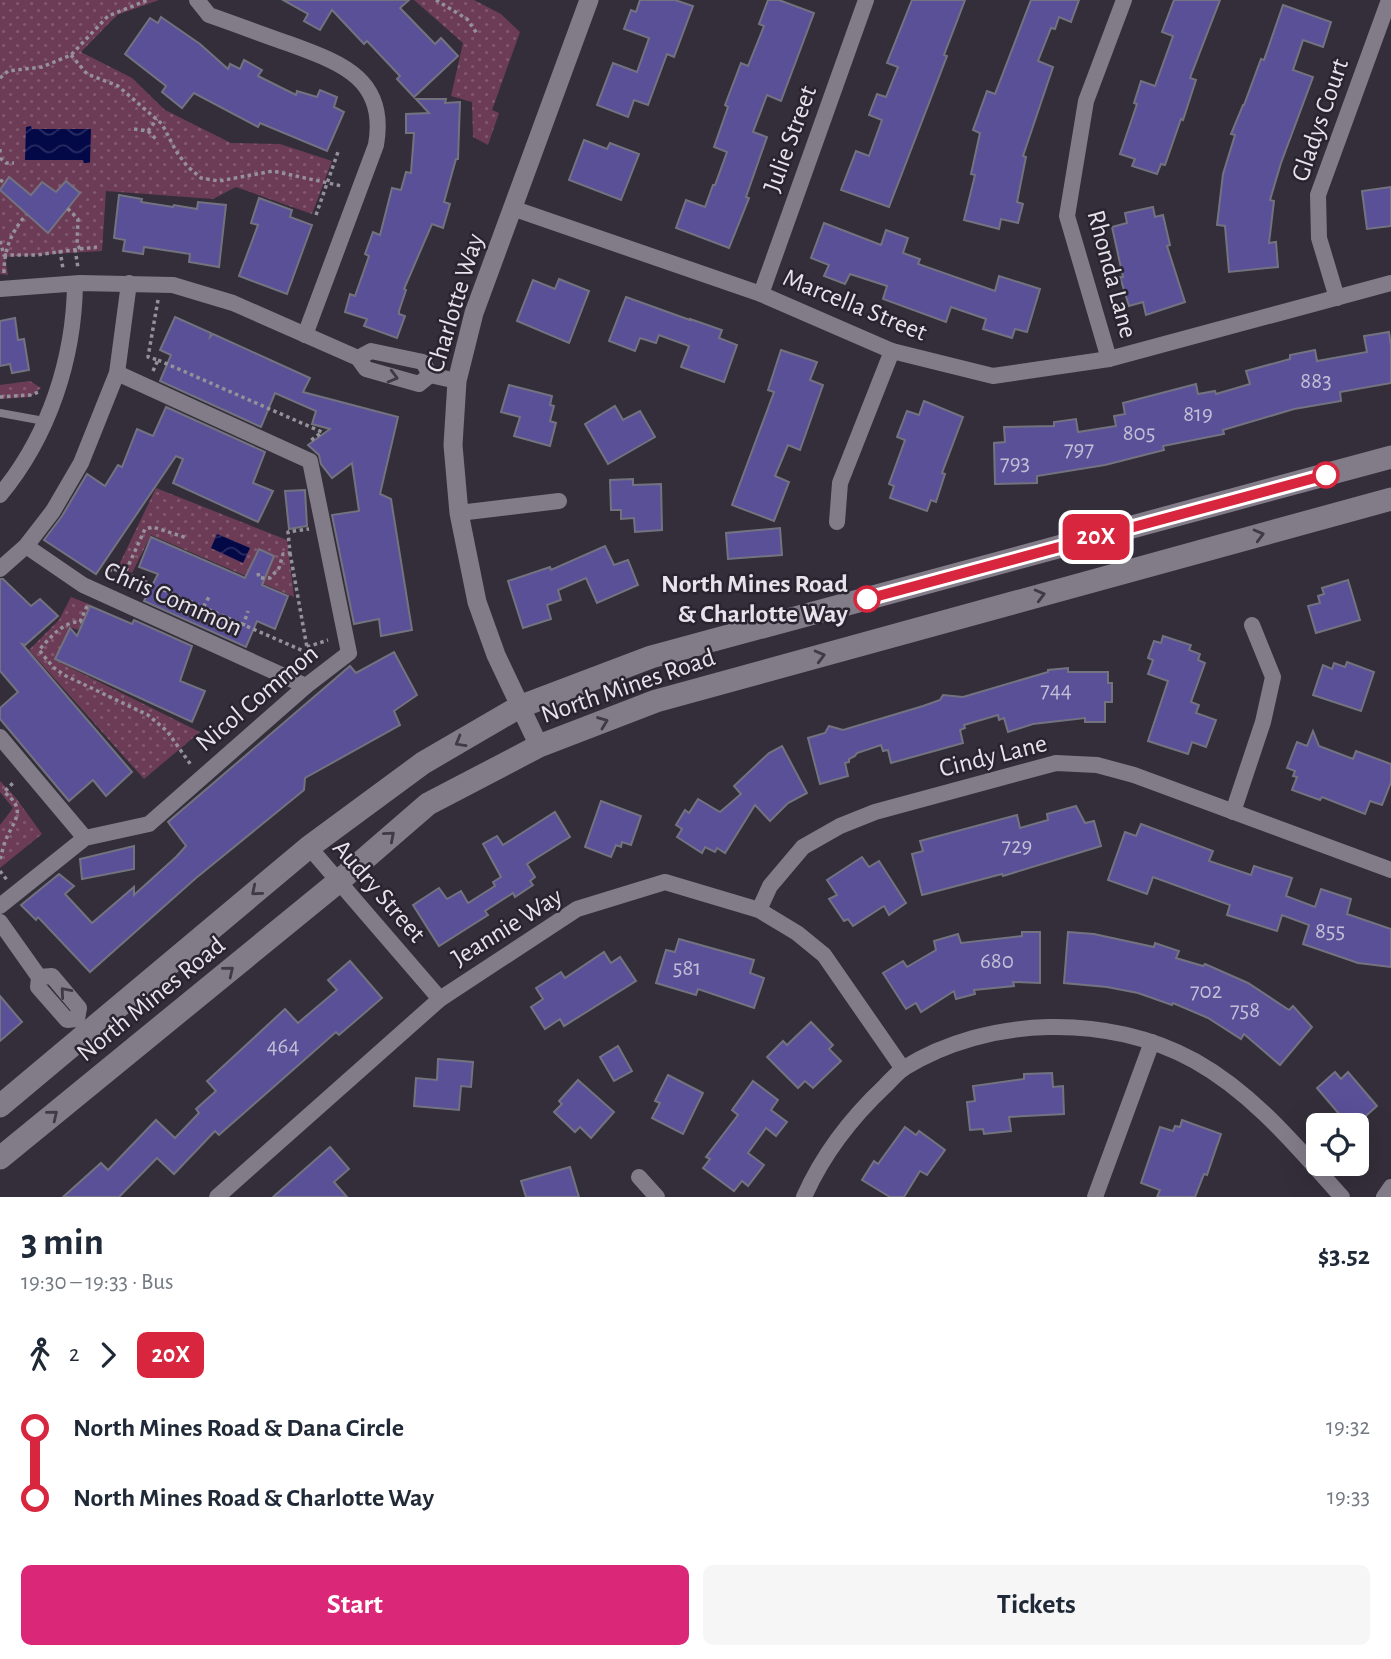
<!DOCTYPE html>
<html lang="en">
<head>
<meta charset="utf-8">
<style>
	body { margin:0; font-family:"Alegreya Sans",sans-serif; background:#f6f6f7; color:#1f2937; height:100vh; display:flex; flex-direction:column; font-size:26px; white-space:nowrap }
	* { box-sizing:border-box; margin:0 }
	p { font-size:23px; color:#747a83 }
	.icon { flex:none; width:38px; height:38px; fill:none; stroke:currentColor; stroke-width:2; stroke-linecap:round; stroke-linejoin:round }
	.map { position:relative; height:1197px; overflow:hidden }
	.details { display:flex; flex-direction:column; background:#fff; flex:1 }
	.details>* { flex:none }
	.badge { padding:0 14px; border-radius:10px; font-size:24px; line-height:46px }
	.controls { position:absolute; left:1306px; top:1113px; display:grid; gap:14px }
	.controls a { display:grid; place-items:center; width:63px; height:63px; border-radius:10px; background:#fff; box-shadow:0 7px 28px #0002; font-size:35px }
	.map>.badge { position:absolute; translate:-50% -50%; box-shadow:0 0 0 4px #fff }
	.legs { display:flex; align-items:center; gap:10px; height:77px; padding:0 21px; font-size:23px }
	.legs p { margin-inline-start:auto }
	.head { display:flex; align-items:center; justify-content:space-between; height:119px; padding:0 21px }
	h1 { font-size:38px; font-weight:700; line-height:52px }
	.primary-button { display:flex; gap:14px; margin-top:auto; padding:14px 21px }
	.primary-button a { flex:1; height:80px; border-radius:10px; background:#db2777; color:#fff; font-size:28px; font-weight:700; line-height:80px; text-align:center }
	.primary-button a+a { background:#f6f6f7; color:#1f2937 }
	ul { padding:0 21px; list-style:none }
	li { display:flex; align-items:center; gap:24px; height:70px; font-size:26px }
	li i { display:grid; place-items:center; width:10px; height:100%; margin:0 9px; background:currentColor }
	li i::after { content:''; width:18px; height:18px; margin:-9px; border:5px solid; border-radius:50%; background:#fff }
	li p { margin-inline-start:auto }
	li:first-child i { background:linear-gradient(#0000 50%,currentColor 0) }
	li:last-child i { background:linear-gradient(currentColor 50%,#0000 0) }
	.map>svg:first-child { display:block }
	.green { fill:url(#green-dots) }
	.water { fill:url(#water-waves) }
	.building { fill:#595098; stroke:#737380; stroke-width:2 }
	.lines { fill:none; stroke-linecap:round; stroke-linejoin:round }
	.path { stroke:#95919a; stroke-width:3.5; stroke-dasharray:3.5 3.5; stroke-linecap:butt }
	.service { stroke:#827c89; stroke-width:8 }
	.minor { stroke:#827c89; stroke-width:16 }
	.tertiary { stroke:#827c89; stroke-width:19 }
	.secondary { stroke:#827c89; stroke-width:23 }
	.oneway { stroke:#3f3a46 }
	.line-1-casing { stroke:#fff; stroke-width:16 }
	.line-1 { stroke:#d7263d; stroke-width:10 }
	.stop-1-dot { fill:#fff; stroke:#d7263d; stroke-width:3.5 }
	.labels { text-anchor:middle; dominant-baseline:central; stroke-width:5; stroke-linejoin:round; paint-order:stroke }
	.number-label { font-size:23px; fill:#c3bed6 }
	.street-label { font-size:26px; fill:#e6e3ea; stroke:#29242f }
	.stop-label { font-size:26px; font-weight:bold; fill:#e6e3ea; stroke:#29242f; text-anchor:end }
</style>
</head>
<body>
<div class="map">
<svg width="1391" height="1197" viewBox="0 0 1391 1197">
	<defs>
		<pattern id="green-dots" width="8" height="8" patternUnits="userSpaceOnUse" patternTransform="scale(1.75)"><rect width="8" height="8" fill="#6c3c56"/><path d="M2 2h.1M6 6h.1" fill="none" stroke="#81586e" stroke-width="1.8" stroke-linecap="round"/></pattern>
		<pattern id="water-waves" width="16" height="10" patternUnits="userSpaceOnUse" patternTransform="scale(1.75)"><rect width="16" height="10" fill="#030847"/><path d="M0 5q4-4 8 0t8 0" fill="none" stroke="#282c62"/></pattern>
	</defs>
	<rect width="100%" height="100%" fill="#332e39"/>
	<g class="green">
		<path d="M0 0H159L117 15 81 52 132 78 165 110 231 143 280 144 332 161 312 214 236 187 213 199 106 191 102 251 5 257 8 275 0 274Z"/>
		<path d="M414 0H474L501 14 520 32 492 110 499 113 488 145 473 137 472 102 451 96 463 43Z"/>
		<path d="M30 381 41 388 30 397 0 399V385Z"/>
		<path d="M156 488 287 540 294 597 151 535 132 573 118 567Z"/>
		<path d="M71 597 91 605 78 630 70 627 55 660 200 732 144 779 29 650 59 620Z"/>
		<path d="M0 781 16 798 42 834 0 868V825L13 808 0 792Z"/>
	</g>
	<g class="water">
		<path d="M31 126 32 129H91L90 163H84L83 160H25L26 127Z"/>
		<path d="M217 534 250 548 243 563 211 548Z"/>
	</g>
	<g class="building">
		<path d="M283 0H409L400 8 435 44 441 38 458 56 414 97 397 79 400 76 367 41 364 44 332 10 320 30 304 21 308 14Z"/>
		<path d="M640 0H675L693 6 674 57 667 54 648 105 634 100 628 117 597 105 613 63 637 72 649 38 624 29 631 10 636 12Z"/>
		<path d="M768 0H779L814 13 781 101 767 95 753 132 767 137 746 197 749 198 729 248 676 228 686 200 705 207 713 185H715L727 152 714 147 728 107 725 105 741 63 748 66 764 26 759 24Z"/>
		<path d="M912 0H965L944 55 947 56 889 207 841 190 856 151 869 156 882 120 869 115 877 94 886 97 898 67 887 63Z"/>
		<path d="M1031 0H1079L1071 22 1059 17 1055 29 1051 28 1038 61 1053 67 1023 156 1026 157 1017 202 1023 204 1018 223 1001 219 999 229 964 220 975 175 971 174 980 133 973 130 987 91 995 94Z"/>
		<path d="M1174 0H1220L1190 78 1196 80 1183 120 1181 119 1165 165 1161 164 1157 174 1132 166 1135 159 1120 154 1137 104 1134 103 1141 81 1155 86 1173 36 1162 32Z"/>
		<path d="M1283 5 1331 22 1323 47 1303 40 1293 70 1313 77 1281 163 1270 200 1274 201 1269 243 1276 242 1278 267 1229 272 1225 226 1217 225 1223 174 1235 135 1231 134 1243 105H1244L1261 59 1264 60Z"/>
		<path d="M161 17 200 44 228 69 230 64 240 69 244 60 262 70 258 76 296 95 297 91 317 97 320 90 337 97 334 107 344 112 327 151 260 123 258 127 194 93 182 108 162 92 166 86 125 54 150 18 158 23Z"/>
		<path d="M416 99H446L445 103 460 102 458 159H456L444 202 450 204 443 228 432 224 404 289 406 290 399 311V314L405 316 397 338 364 326 367 319 345 312 350 294 355 296 369 256 365 254 373 232 380 235 392 188 401 190 406 172 411 173 414 133H406V114L429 113Z"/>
		<path d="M584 140 607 149 610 143 639 154 621 200 569 180Z"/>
		<path d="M9 177 31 195 42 182 56 192 66 181 80 193 48 233 0 190Z"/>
		<path d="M1391 187V226L1367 229 1362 191Z"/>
		<path d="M119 195 142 199 141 202 173 207 174 205 197 209 198 202 226 205 219 267 189 262 190 254 144 247 143 254 123 251 125 240 114 238Z"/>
		<path d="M259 198 292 210 290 217 312 225 287 294 239 276 258 225 251 223Z"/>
		<path d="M1153 207 1155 217 1163 215 1170 245 1167 246 1185 302 1146 315 1143 302 1129 306 1120 277H1123L1112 227 1127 223 1125 213Z"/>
		<path d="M824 223 881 245 886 230 908 238 903 253 920 259 918 264 995 291 999 276 1040 289 1027 332 1015 329 1012 338 983 329 986 319 951 307 946 322 883 299 887 286 850 274 845 284 824 276 829 265 811 258Z"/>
		<path d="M559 279 589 291 569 343 517 321 533 280 555 289Z"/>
		<path d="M626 297 690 320V319L722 330 719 338 737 345 724 382 681 367 689 346 659 335 656 343 640 338 635 351 609 341Z"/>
		<path d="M175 317 211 333 210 337 213 334 310 378 303 392 398 417 380 494 391 499 412 630 381 636 379 619 354 624 332 515 359 511 352 463 332 478 321 464 319 455 308 445 330 429 312 424 316 411 275 393 261 427 160 381 171 355 160 350Z"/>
		<path d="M15 318 18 340 24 339 29 370 12 373 10 364 0 366V321Z"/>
		<path d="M1389 332 1391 346V383L1340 392 1341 401 1294 409 1223 430 1224 434 1163 446 1164 450 1105 465 1037 476V483L995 484 994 443 1005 442 1004 427 1054 426V422L1076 419 1078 432 1116 426 1114 416 1125 414 1123 403 1196 384 1198 394 1215 391 1216 394 1250 384 1246 371 1290 359V355L1315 350 1317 361 1367 352 1364 336Z"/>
		<path d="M781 350 817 362 810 380 823 385 800 450 788 445 775 476 789 482 774 521 732 505 774 392 768 390Z"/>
		<path d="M509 385 552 396 550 405 554 406 550 421 556 423 550 446 514 436 520 417 501 412Z"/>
		<path d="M924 401 963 417 942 473 945 474 936 502 931 500 927 511 890 498 894 486 889 484 905 440 897 437 907 411 919 415Z"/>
		<path d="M615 406 623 420 640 411 655 437 608 464 585 424Z"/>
		<path d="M166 407 265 452 253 483 273 491 258 522 173 483 183 459 176 456 96 574 44 540 62 516 87 474 105 486 118 465 122 467 137 429 153 436Z"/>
		<path d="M633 479V485L661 484 662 530 635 532 634 518 621 519V510H611L610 480Z"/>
		<path d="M305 490 307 526 289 529 285 491Z"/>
		<path d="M780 528 782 555 728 559 726 533Z"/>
		<path d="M151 537 245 578 259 549 274 556 262 585 288 596 275 629 257 621 246 647 144 601 158 574 139 567Z"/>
		<path d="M605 546 614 565 628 560 638 585 597 603 586 578 558 590 561 600 547 605 551 619 523 628 508 581 550 567 551 570Z"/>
		<path d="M0 579H3L31 606 40 599 58 616 25 645 22 644 132 772 106 796 93 780 69 801 0 719V708L18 692 0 671Z"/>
		<path d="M1348 580 1360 620 1316 633 1308 606 1320 603 1318 596 1324 594 1322 588Z"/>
		<path d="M90 606 132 624 134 620 192 646 180 681 205 691 192 722 55 659 70 628 77 636Z"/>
		<path d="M1163 636 1191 645 1189 650 1200 654 1198 660 1205 663 1191 702 1199 705 1196 713 1216 720 1206 747 1192 742 1188 754 1148 741 1168 681 1148 674 1153 660 1148 658 1154 641 1161 643Z"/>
		<path d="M394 652 417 695 394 711 400 725 305 778 304 790 196 878 90 972 38 917 36 920 21 905 59 874 74 886 65 894 92 923 134 887V895L176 857 186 846 168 822 350 666 356 673Z"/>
		<path d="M1347 662 1374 672 1361 711 1313 695 1323 665 1332 669 1334 663 1345 667Z"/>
		<path d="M1068 668V672H1108V683H1112V702H1105V722H1085V718L1033 724 1008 732 1004 718 999 720 998 715 964 725 965 728 960 730 963 743 891 763 888 750 883 751 881 745 857 753 855 756 849 759V762L845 763 848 776 820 784 808 738 825 733 829 726 843 730 923 706 940 700 943 695 963 697 1048 672V670Z"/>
		<path d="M1313 731 1319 746 1353 759 1356 751 1391 764V782L1382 805 1370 801 1365 814 1322 797 1320 800 1292 790 1297 777 1293 776 1295 771 1287 768 1297 742 1307 746Z"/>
		<path d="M782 746 807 793 788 803 770 821 755 805 725 853 717 848 715 852 705 847 702 853 677 837 682 829 676 825 685 810 689 813 698 799 720 812 741 794 734 786 769 753Z"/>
		<path d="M601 801 641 816 631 845 622 842 621 847 616 845 611 857 585 847Z"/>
		<path d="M1076 806 1085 823 1094 821 1101 846 1003 876 1002 874 922 895 912 854 923 851 920 841 1017 815 1020 828 1048 820 1047 814Z"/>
		<path d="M555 812 570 837 527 864 535 877 530 881 533 885 515 897 513 893 485 911 488 915 439 946 413 905 439 888 447 899 461 891 468 903 495 886 493 882 501 877 483 844 497 836 503 845Z"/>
		<path d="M1141 824 1213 851 1209 861 1251 875 1254 866 1292 878 1286 896 1315 907 1321 889 1351 899 1347 914 1391 929V967L1358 963 1303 944 1309 925 1282 915 1277 931 1227 915 1230 905 1153 877 1147 894 1108 880 1125 832 1136 836Z"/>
		<path d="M134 846V869L82 879 80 859Z"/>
		<path d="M862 857 869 867 879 861 906 903 889 915 884 906 853 926 848 919 844 921 829 899 837 895 827 880Z"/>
		<path d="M1022 932H1040V983L1013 982 1014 986 974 990 975 994 956 999 954 991 921 1012 916 1003 906 1009 883 973 903 961 907 967 936 950 934 941 958 934 961 943 1022 936Z"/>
		<path d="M1068 932 1094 934 1154 947 1155 943 1179 951 1176 958 1203 966 1205 964 1248 983 1289 1010 1293 1006 1312 1027 1280 1065 1244 1034 1241 1039 1208 1018 1173 1003 1172 1005 1138 993 1107 987 1064 983Z"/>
		<path d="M679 939 754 960 750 973 764 978 754 1008 698 989 696 995 656 983 666 950 675 952Z"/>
		<path d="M604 952 611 963 620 957 636 981 564 1026 560 1019 545 1029 531 1007 543 999 536 988 561 972 565 978Z"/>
		<path d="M350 961 382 998 339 1035 336 1032 219 1135 215 1131 174 1174 157 1158 119 1197H63L101 1163 108 1170 156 1120 175 1138 199 1113 196 1109 216 1091 207 1081 285 1009 298 1023 337 990 328 980Z"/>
		<path d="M0 996 22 1022 0 1041Z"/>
		<path d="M811 1022 833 1045 829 1049 841 1061 813 1088 805 1081 798 1088 767 1057 783 1041 787 1045Z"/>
		<path d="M618 1046 632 1071 614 1081 600 1057Z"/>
		<path d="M438 1059 473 1062 471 1087 461 1086 459 1110 414 1106 416 1078 437 1080Z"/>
		<path d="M1335 1072 1341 1079 1348 1072 1377 1106 1359 1122 1353 1115 1345 1121 1317 1088Z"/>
		<path d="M1052 1073 1053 1087 1063 1086 1064 1114 1009 1117 1011 1131 984 1134 983 1129 970 1130 967 1102 975 1101 973 1086 1024 1079V1074Z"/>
		<path d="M668 1075 703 1093 683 1134 652 1118 660 1103 655 1101Z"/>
		<path d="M578 1080 614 1112 591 1138 580 1127 575 1132 554 1112 562 1104 559 1101Z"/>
		<path d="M753 1081 778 1100 771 1110 787 1122 776 1136 766 1128 748 1153 764 1165 748 1186 742 1181 734 1191 703 1168 710 1159 706 1157 738 1115 732 1110Z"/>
		<path d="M1182 1120 1221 1134 1207 1175 1204 1174 1195 1197H1157L1160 1190 1141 1183 1160 1127 1173 1131 1175 1126 1180 1127Z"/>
		<path d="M905 1127 916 1135 919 1131 945 1150 927 1175 920 1171 904 1197H890L862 1180 874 1161 878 1164Z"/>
		<path d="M330 1147 349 1169 334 1182 347 1197H273Z"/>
		<path d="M570 1167 579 1197H526L521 1181Z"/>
	</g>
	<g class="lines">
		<g class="path">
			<path d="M436 0 467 19 478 35"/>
			<path d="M71 55 87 74 118 86 162 124 176 151 187 166 201 178 219 181 273 171 342 186"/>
			<path d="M0 78 8 71 42 67 71 55 108 16 148 0"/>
			<path d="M134 129 148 131 157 119"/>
			<path d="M148 131 156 139"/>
			<path d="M0 149V153"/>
			<path d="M0 158 6 163H14"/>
			<path d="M0 180 5 183"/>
			<path d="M316 215 339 149"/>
			<path d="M0 241 4 255H36L80 249 77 244 78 219 67 208"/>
			<path d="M75 249 78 268"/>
			<path d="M80 249 97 247"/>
			<path d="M60 250 63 269"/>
			<path d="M4 273C4 250 11 232 26 215"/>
			<path d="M158 360 322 432 310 441"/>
			<path d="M153 371 158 360 148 357 158 300"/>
			<path d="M0 397 30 395 39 392"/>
			<path d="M290 553 308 653"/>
			<path d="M125 573 308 653"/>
			<path d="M258 573 259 578H270L279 568 283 554 290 553 288 532 309 529"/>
			<path d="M107 578 111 568 125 573 145 529 153 527 187 538"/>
			<path d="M87 606 80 622C63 621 50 638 39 650L53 667 64 675 148 715 167 731 191 765"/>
			<path d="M197 619 210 595"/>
			<path d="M243 626 248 611"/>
			<path d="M307 647 328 640"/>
			<path d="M0 859C2 852 4 844 7 837 16 818 26 809 4 792L15 781"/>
			<path d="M0 871 7 880"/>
		</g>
		<path class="service" d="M0 413 44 421"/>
		<g class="minor">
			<path d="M197 0 209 15C235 24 261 34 287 43 338 62 388 77 376 145L305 335"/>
			<path d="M512 208 761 294 892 351 993 376 1109 359 1391 283"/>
			<path d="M0 289 80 283 173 285 233 303 358 358 366 369 419 384 430 375"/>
			<path d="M761 294 866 0"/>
			<path d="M1337 298 1319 238 1318 195 1389 0"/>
			<path d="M358 358 371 351 423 362 430 375 457 381"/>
			<path d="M1109 359 1067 216 1086 101 1124 0"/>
			<path d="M0 495C49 436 74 359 75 284"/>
			<path d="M459 513 559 501"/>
			<path d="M837 522 840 483 892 351"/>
			<path d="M26 546 83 585 306 686"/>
			<path d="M0 569 26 546 53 511 81 463 117 373 129 283"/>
			<path d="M0 737 85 838"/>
			<path d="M1233 812 1263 722 1273 677 1252 625"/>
			<path d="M309 847 440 999"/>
			<path d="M0 906 85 838 149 824 306 686 349 653 310 461 117 373"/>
			<path d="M759 910 770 886 803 847 840 826 875 812 1056 763 1097 765 1134 775 1391 870"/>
			<path d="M0 922 39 977 38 987 67 1020 77 1019"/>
			<path d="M39 977 52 976 79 1008 77 1019"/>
			<path d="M639 1177 657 1197"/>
			<path d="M217 1197 440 999 577 909 665 882 759 910 797 933 824 955 903 1069"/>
			<path d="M804 1197C823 1154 851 1118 885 1086 891 1080 897 1073 904 1068 988 1016 1108 1013 1195 1061 1254 1094 1297 1147 1342 1197"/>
			<path d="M1095 1197 1152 1042"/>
			<path d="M1384 1197 1391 1187"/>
		</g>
		<path class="tertiary" d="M539 746 496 655 477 602 459 513 453 445 457 381 474 313 589 0"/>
		<g class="secondary">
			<path d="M0 1106 309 847 423 763 519 707 651 657 1391 457"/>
			<path d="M0 1158 339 881 428 804 539 746 656 701 1391 499"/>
		</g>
	</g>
	<defs><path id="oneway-chevron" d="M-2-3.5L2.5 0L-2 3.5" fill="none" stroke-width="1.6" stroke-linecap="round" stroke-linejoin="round" transform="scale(1.75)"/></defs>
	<g class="oneway">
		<use href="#oneway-chevron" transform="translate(393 377) rotate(15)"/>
		<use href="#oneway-chevron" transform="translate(1259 535) rotate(-15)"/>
		<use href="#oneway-chevron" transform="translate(1040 595) rotate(-15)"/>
		<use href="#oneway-chevron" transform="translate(820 656) rotate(-15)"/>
		<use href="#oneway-chevron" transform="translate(603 722) rotate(-21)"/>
		<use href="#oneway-chevron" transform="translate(460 742) rotate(150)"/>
		<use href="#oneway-chevron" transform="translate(390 836) rotate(-41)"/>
		<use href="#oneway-chevron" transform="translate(256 891) rotate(140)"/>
		<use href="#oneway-chevron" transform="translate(229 971) rotate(-39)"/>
		<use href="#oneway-chevron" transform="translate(65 992) rotate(-131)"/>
		<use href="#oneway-chevron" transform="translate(53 1115) rotate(-39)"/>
	</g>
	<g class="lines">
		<defs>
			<path id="line-1" d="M867 599 1326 475"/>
		</defs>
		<use href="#line-1" class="line-1-casing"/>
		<use href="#line-1" class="line-1"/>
	</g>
	<g class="stop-1-dot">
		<circle cx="1326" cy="475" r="12"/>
		<circle cx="867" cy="599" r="12"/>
	</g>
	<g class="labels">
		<g class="number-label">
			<text x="1316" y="381">883</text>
			<text x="1198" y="414">819</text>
			<text x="1139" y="433">805</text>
			<text x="1079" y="449">797</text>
			<text x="1015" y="463">793</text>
			<text x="1056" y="690">744</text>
			<text x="1017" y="846">729</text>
			<text x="1330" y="931">855</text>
			<text x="997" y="961">680</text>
			<text x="687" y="968">581</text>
			<text x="1206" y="991">702</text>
			<text x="1245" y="1010">758</text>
			<text x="283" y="1046">464</text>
		</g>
		<g class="street-label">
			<text transform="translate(1320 120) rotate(-71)">Gladys Court</text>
			<text transform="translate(790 139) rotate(-70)">Julie Street</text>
			<text transform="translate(1112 274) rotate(75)">Rhonda Lane</text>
			<text transform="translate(455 303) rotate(-73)">Charlotte Way</text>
			<text transform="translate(855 305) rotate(22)">Marcella Street</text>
			<text transform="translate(173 599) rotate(24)">Chris Common</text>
			<text transform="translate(628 686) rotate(-19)">North Mines Road</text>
			<text transform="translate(257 698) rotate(-40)">Nicol Common</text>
			<text transform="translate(993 756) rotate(-14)">Cindy Lane</text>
			<text transform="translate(379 891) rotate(49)">Audry Street</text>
			<text transform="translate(507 927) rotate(-32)">Jeannie Way</text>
			<text transform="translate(151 999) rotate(-39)">North Mines Road</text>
		</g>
		<g class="stop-label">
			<text x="848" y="584">North Mines Road<tspan x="848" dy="30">&amp; Charlotte Way</tspan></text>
		</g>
	</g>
</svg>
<div class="controls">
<a><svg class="icon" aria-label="locate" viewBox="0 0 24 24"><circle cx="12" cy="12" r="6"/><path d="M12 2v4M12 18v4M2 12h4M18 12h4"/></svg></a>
</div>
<b class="badge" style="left:1096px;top:537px;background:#d7263d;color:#fff">20X</b>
</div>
<section class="details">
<div class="head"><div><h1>3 min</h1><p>19:30 – 19:33 · Bus</p></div><b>$3.52</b></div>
<div class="legs"><svg class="icon" aria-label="walk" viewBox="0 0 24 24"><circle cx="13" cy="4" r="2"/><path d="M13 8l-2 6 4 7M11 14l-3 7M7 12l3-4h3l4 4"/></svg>2<svg class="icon" aria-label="forward" viewBox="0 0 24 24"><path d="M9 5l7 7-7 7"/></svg><b class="badge" style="background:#d7263d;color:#fff">20X</b></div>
<ul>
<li><i style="color:#d7263d"></i><b>North Mines Road &amp; Dana Circle</b><p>19:32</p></li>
<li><i style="color:#d7263d"></i><b>North Mines Road &amp; Charlotte Way</b><p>19:33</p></li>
</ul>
<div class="primary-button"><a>Start</a><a>Tickets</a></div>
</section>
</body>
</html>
